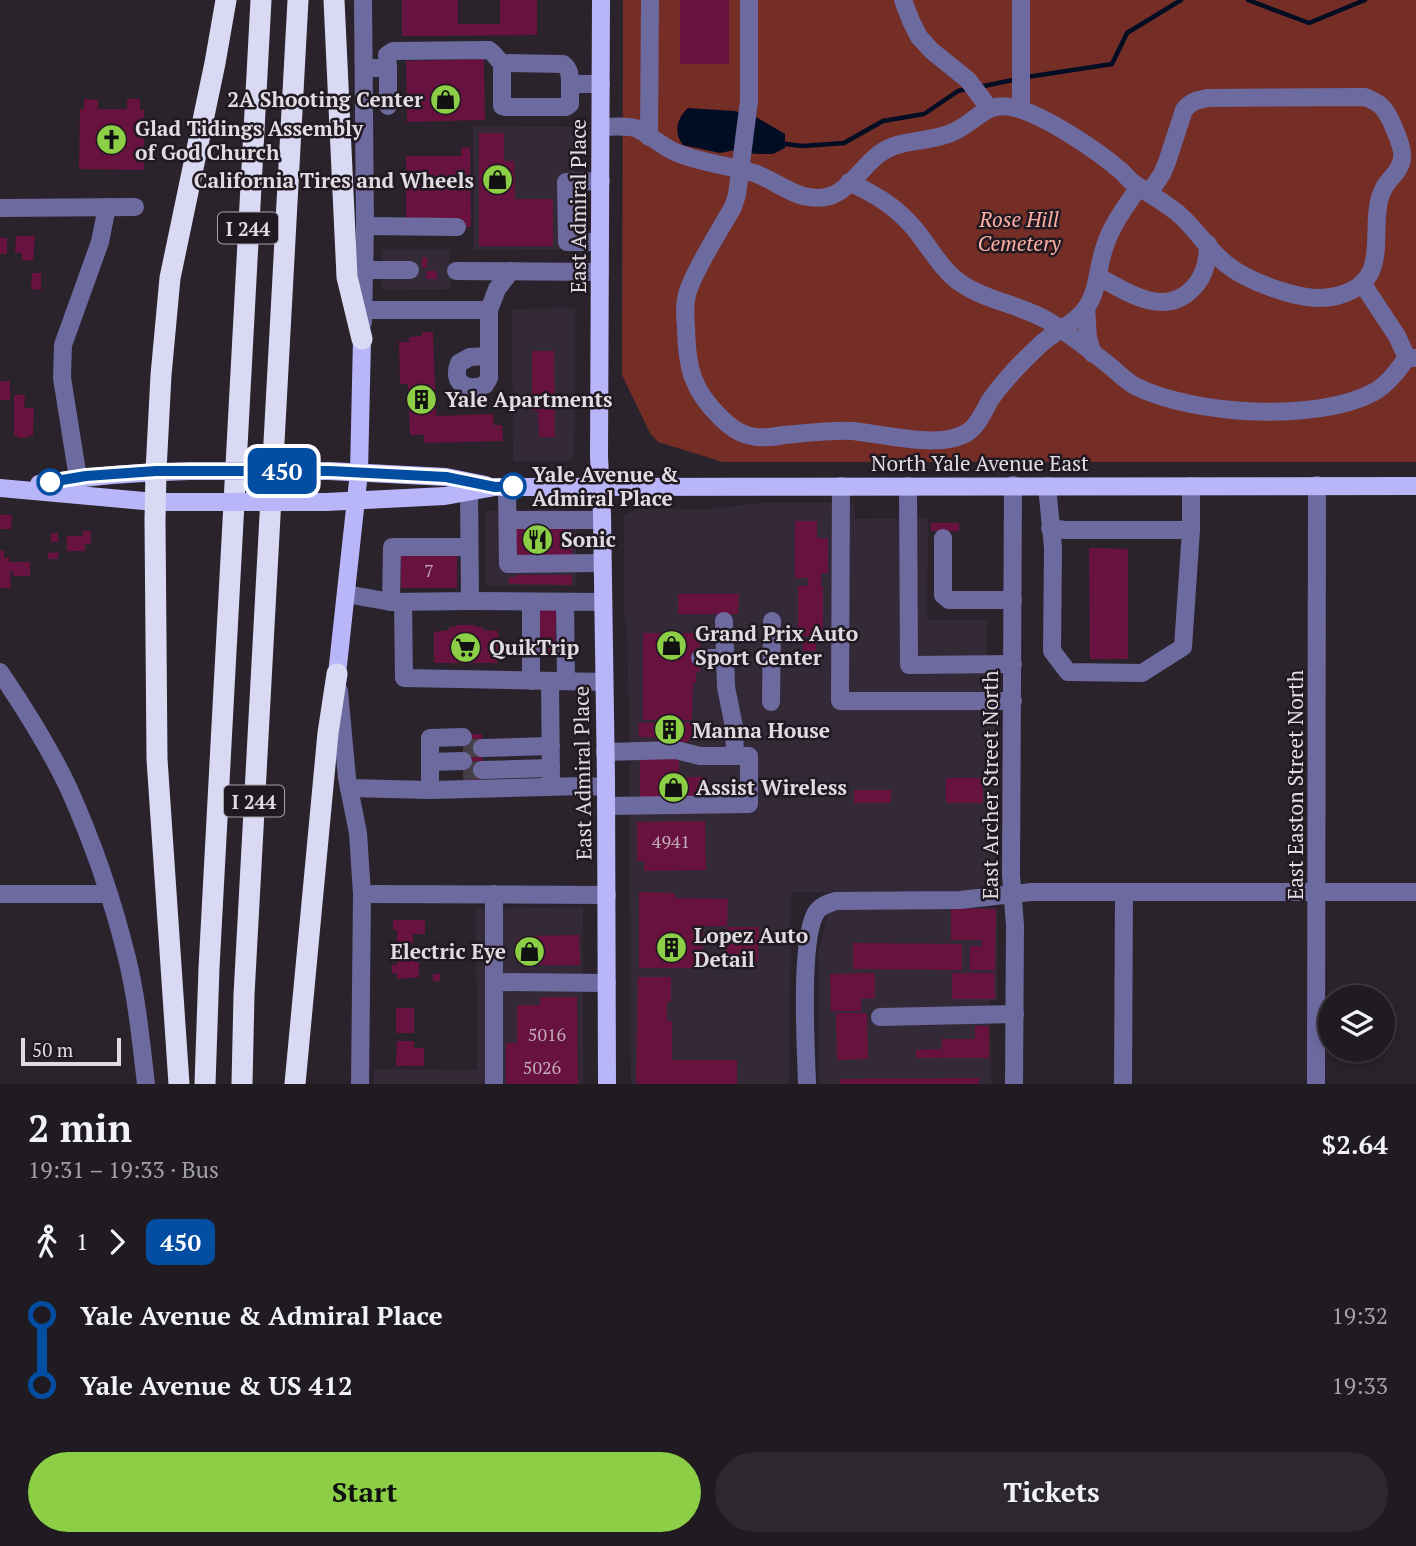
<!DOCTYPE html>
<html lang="en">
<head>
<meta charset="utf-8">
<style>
	body { margin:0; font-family:"PT Serif",serif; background:#2d272e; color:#f1f3f6; height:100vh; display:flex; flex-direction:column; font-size:26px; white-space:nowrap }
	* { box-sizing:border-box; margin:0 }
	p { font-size:23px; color:#a2a1a5 }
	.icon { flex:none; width:38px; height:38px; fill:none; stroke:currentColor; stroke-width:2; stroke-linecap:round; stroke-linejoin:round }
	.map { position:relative; height:1084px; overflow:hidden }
	.drawer { display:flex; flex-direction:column; background:#201a21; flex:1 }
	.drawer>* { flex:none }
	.badge { padding:0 14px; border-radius:10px; font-size:24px; line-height:46px }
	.buttons { position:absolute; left:1318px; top:985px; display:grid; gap:14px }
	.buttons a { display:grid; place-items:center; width:77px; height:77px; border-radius:50%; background:#201a21; box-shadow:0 4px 10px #0003,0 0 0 2px #3d383f; font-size:35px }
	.scale { position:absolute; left:21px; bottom:18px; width:100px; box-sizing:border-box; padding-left:7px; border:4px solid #e1dce2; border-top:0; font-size:19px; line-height:24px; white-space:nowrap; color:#e1dce2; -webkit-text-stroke:5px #211922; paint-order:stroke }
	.map>.badge { position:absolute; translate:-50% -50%; box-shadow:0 0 0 4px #fff }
	.legs { display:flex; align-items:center; gap:10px; height:77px; padding:0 28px; font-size:23px }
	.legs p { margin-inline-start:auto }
	.headline { display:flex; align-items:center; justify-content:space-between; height:119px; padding:0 28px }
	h1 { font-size:38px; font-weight:600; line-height:52px }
	.primary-button { display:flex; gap:14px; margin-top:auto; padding:14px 28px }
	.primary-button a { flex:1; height:80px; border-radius:42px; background:#8cce45; color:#111; font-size:28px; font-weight:600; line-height:80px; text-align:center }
	.primary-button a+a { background:#2d272e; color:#f1f3f6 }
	ul { padding:0 28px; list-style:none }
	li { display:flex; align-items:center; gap:24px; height:70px; font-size:26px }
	li i { display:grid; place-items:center; width:10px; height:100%; margin:0 9px; background:currentColor }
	li i::after { content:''; width:18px; height:18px; margin:-9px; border:5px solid; border-radius:50%; background:#201a21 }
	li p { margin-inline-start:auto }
	li:first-child i { background:linear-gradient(#0000 50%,currentColor 0) }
	li:last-child i { background:linear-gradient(currentColor 50%,#0000 0) }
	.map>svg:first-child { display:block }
	.built { fill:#342937 }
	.green { fill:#752e26 }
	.water { fill:#000d22 }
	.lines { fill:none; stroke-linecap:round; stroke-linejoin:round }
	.stream { stroke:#000d22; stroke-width:4.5 }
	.building { fill:#68123f }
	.minor-tunnel { stroke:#453f47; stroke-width:18; stroke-dasharray:18 9; stroke-linecap:butt }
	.minor { stroke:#6d6aa0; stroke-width:18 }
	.major { stroke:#b8b5f8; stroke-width:18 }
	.highway { stroke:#d9d9f4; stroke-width:21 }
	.major-bridge { stroke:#b8b5f8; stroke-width:18 }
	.line-1-casing { stroke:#fff; stroke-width:16 }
	.line-1 { stroke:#034ea2; stroke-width:10 }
	.stop-1-dot { fill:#fff; stroke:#034ea2; stroke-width:3.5 }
	.labels { text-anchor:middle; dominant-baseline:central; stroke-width:5; stroke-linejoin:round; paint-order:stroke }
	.number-label { font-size:18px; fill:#c3aab9 }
	.shield { fill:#211922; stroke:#a7a2a8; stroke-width:2 }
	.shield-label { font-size:19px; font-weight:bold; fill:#e1dce2 }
	.poi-label { font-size:21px; font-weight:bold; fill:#e1dce2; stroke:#211922; text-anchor:start }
	.street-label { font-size:21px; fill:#e1dce2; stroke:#211922 }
	.park-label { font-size:21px; font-style:italic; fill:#fcaea2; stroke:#211922 }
	.stop-label { font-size:21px; font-weight:bold; fill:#e1dce2; stroke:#211922; text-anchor:start }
</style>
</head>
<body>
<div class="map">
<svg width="1416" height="1084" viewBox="0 0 1416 1084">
	<rect width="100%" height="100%" fill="#2a232c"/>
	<g class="built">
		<path d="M473 126 575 127V249L474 250Z"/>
		<path d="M382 250H450V289L382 290Z"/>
		<path d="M575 308 574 456 568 462 513 461 512 309Z"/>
		<path d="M758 503H854L855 519 928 518 927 620H987V684H996L997 885 964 892H791L789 1084H631L629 723 627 630 624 616V516L637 509H709Z"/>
		<path d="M560 509 563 511H568L576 522V586H486V511Z"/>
		<path d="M583 907V1084H374V1069L477 1070 476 909Z"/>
		<path d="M839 908H997V1000L990 1001 991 1084H819L818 953 828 914Z"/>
	</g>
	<path class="green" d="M623 0H1416V462H723L658 442 650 433 622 375Z"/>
	<path class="water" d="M688 108 735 111 756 117 785 134V148L773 154H756L735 150 720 153 683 145C673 133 677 118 688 108Z"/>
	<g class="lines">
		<g class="stream">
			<path d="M1248 0 1309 23 1365 0"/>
			<path d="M1027 77 1112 64 1127 33 1181 0"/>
			<path d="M979 87 1018 79"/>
			<path d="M785 144 803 146 844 143 883 121 924 114 958 91 970 88"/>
		</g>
	</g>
	<g class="building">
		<path d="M402 0H458V24H500V0H537V35L402 36Z"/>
		<rect x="680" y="0" width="49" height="64"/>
		<path d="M484 59 485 120 407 122 406 61Z"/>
		<path d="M84 99 98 100V109H127V99H140V110H144V170L79 169 80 109H84Z"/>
		<path d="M479 133H504V161H514L515 199H553V246H479Z"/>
		<path d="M470 147 471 227H462L461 218 406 219V156H461V148Z"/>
		<path d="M16 236H35L33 261 22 260V253H15Z"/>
		<rect x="0" y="238" width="7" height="16"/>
		<rect x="422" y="257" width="5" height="11"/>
		<rect x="426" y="271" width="11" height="8"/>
		<path d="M32 273H41V290L31 289Z"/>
		<path d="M422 332H433L436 416 493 414 494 425H502L503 441 424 443V435H410L408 384H400L399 342H409V337L422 336Z"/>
		<path d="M532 351H554L555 437H539L538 411H532Z"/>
		<rect x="0" y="381" width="10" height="19"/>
		<path d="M14 395H25L24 408H34L33 436H27V438H18V436H14Z"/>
		<path d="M0 515H12L11 529H0Z"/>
		<path d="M795 521H817V538H828V573H821V586H823V636H798V586H808V578H795Z"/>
		<rect x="931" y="523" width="28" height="8"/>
		<path d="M515 524H572V533H561V546H572V555H516Z"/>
		<path d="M83 531H91V544H85V551H67V536H83Z"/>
		<rect x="51" y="533" width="7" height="9"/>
		<path d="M1089 548 1128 549V659H1090Z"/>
		<path d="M4 550V558L9 557V562H30V576H13V571H10L11 588H0V551Z"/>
		<path d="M58 552V559H48V553Z"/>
		<rect x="401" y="552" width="56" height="36"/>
		<path d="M515 575H572V585L509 584V577H515Z"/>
		<path d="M678 594H739L738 614H678Z"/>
		<path d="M537 609H556L555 657H536Z"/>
		<path d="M456 625H475V627H483V630L498 631V663H434V632L449 630V627H456Z"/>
		<path d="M643 633H700V672H696V683H693L692 720H643Z"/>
		<rect x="803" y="640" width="13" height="11"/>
		<path d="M700 722V737L689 738V742H676V738L639 737 638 723Z"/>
		<rect x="463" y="734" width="19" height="51"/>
		<path d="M640 758H679V777H706V797H640Z"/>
		<rect x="946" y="778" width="37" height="25"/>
		<rect x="854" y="790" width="37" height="13"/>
		<path d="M705 821 706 870 644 871V861H637V822Z"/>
		<path d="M639 892 675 893V898L728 899 727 926H703V968H639Z"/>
		<path d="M951 908 996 909 995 970H970V946H982V940H951Z"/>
		<path d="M393 920H425V934H413V943H397V930H393Z"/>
		<path d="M727 927H759L758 962H726Z"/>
		<path d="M579 935 580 965H530V963H517V939H529V936Z"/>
		<path d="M853 943 962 944V970L853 969Z"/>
		<path d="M397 955H414V962H419V977L397 979V973H392V965H397Z"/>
		<path d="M875 973V998L861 999V1011H831L830 974Z"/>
		<rect x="952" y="973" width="43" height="26"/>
		<rect x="433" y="974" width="7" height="7"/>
		<path d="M638 977H671V1002H667V1021H672V1060H737V1084H636Z"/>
		<path d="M540 997H577L578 1084H506V1043H517V1005H540Z"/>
		<rect x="396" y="1008" width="18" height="25"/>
		<path d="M836 1013H867L868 1059 837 1060Z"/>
		<path d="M975 1026H989V1058H941L942 1039H975Z"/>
		<path d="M397 1041H414V1048H424V1066H396Z"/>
		<path d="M941 1049V1058H916V1050Z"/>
		<path d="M979 1078V1084H840V1079Z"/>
	</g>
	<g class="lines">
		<g class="minor-tunnel">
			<path d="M463 748H482"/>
			<path d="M463 771 482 770"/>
		</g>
		<g class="minor">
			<path d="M749 0V101L737 195 733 207C719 232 697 265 688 291 684 303 685 316 686 328 687 368 692 390 721 418 729 426 737 432 747 435 760 439 772 437 784 435 807 433 830 430 853 431 883 434 942 450 968 432 978 425 983 413 989 402 993 395 999 388 1005 381 1016 368 1029 355 1042 343 1057 330 1076 323 1087 307 1099 288 1097 267 1105 246 1112 224 1126 206 1139 187"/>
			<path d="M903 0 911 21 919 37 932 51 968 80 989 108"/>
			<path d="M1021 0V109"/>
			<path d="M502 63V106L506 107H566L570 104V84"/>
			<path d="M364 68H388L387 55 393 51 489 50C496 54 496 59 502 63L563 64C570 69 570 76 570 84H601"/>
			<path d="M388 68V106"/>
			<path d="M601 127C612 127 629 125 638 129 651 136 662 146 675 152 700 163 728 165 754 173 771 179 786 191 803 196 812 198 822 199 830 196 848 191 864 165 879 154 900 138 928 143 951 133 978 122 985 98 1019 109 1048 118 1097 150 1121 171 1125 174 1128 179 1132 182 1148 194 1167 203 1181 216 1197 231 1209 250 1226 264 1247 281 1289 296 1316 298 1325 298 1335 297 1343 294 1389 279 1371 236 1379 201 1380 196 1383 190 1385 186 1391 177 1401 170 1402 158 1404 148 1390 116 1383 108 1378 102 1372 100 1365 97L1209 98C1197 100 1191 101 1184 110L1167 162 1162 174 1149 193"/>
			<path d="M649 137 650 0"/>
			<path d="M849 182C876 195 894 205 914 228 929 246 942 271 962 284 989 302 1023 305 1050 322 1071 335 1091 351 1110 366 1118 373 1126 381 1135 386 1192 415 1317 423 1374 392 1388 384 1398 370 1407 358H1416"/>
			<path d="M0 208 135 207"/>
			<path d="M365 226 457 227"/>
			<path d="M600 242H567L566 182 601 181"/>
			<path d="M364 270H410"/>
			<path d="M456 271 600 272"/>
			<path d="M1099 277C1127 292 1164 318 1192 289 1205 277 1208 261 1208 244"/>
			<path d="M1362 283 1397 336 1407 358"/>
			<path d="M1086 308 1088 338 1093 354"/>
			<path d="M363 310H489"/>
			<path d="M363 322 365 226 363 0"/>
			<path d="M489 356 470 357 459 363C451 384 467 391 485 385L489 378V310L497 289 511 271"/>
			<path d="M78 478 62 378 63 345 100 242 107 207"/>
			<path d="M1013 485 1011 875 1015 925 1014 1084"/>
			<path d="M507 486 508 564 602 563"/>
			<path d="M841 486 840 701H1013"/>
			<path d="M908 486 909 665 1013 664"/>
			<path d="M1047 486 1053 548 1052 651 1068 672 1142 673 1183 647 1191 530V486"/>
			<path d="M469 492 470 601 391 602 392 547H469"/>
			<path d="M508 520H602"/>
			<path d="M1050 528 1065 530H1191"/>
			<path d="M943 538V595L949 600H1013"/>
			<path d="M346 594 391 602"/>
			<path d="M470 601 602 602"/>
			<path d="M403 602 404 678 604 682"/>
			<path d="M565 602 566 681"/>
			<path d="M724 621 726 687 734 727 735 756"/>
			<path d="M700 658H725"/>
			<path d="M0 672C25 709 49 747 68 787 92 840 113 901 127 958 137 999 141 1042 146 1084"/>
			<path d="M531 681V602"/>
			<path d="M550 681 551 786"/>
			<path d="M339 691 347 778 358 833 362 894 360 1084"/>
			<path d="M771 702 772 621"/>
			<path d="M482 748 551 746"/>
			<path d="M605 752 676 750 700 756H749V804L606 806"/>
			<path d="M430 762 463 761"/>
			<path d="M482 770 551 768"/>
			<path d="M349 788 430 790 583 786 606 787"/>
			<path d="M430 790V738L463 737"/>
			<path d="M0 894H108"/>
			<path d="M362 894 607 895"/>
			<path d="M494 894V1084"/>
			<path d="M494 982 607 983"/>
			<path d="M880 1017 1015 1014"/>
			<path d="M807 1084C806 1049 799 936 817 911 822 905 829 903 836 901L960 900 1031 892H1416"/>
			<path d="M1123 1084 1124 893"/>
			<path d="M1316 1084 1317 485"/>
		</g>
		<g class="major">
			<path d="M601 0 599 457 602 515 606 780 607 1084"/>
			<path d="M329 471 446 477 486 485"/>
			<path d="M39 484C89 476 138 472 189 471"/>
			<path d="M0 488 155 502H186"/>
			<path d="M326 502 445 496 495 487 1416 486"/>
			<path d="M337 674 359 472 362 339"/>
		</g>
		<g class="highway">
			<path d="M334 0 347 277 362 339"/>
			<path d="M179 1084 157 759 155 520 156 471 161 375 170 278 215 63 226 0"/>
			<path d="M205 1084 209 968 261 0"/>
			<path d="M242 1084 244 995 298 0"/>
			<path d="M295 1084 328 733 337 674"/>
		</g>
		<g class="major-bridge">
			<path d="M189 471H329"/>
			<path d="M186 502H326"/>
		</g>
	</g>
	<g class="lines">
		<defs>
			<path id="line-1" d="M50 482 86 476 156 471H330L446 477 495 487 513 486"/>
		</defs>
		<use href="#line-1" class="line-1-casing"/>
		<use href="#line-1" class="line-1"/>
	</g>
	<defs>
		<symbol id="shop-disc" viewBox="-11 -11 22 22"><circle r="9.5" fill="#8cce45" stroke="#211922"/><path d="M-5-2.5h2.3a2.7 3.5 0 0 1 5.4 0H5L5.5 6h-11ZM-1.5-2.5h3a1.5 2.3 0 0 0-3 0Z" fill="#111"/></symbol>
		<symbol id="church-disc" viewBox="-11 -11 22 22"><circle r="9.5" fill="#8cce45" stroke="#211922"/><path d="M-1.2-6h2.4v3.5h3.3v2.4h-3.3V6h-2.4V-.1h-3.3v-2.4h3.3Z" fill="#111"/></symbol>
		<symbol id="building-disc" viewBox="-11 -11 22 22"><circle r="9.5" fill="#8cce45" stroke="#211922"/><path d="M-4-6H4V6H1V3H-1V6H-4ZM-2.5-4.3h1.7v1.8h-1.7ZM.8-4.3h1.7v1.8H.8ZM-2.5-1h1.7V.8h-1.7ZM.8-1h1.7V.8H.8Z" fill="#111"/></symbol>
		<symbol id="restaurant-disc" viewBox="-11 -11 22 22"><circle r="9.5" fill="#8cce45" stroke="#211922"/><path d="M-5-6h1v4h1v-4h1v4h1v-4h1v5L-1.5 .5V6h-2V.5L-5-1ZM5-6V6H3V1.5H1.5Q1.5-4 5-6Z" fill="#111"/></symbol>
		<symbol id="supermarket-disc" viewBox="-11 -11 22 22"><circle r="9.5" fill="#8cce45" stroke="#211922"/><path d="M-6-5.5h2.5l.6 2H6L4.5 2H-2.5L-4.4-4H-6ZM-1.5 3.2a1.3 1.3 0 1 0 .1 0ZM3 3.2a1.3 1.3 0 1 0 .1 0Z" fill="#111"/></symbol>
	</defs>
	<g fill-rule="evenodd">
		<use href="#shop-disc" x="428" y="82" width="35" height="35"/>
		<use href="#church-disc" x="94" y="122" width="35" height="35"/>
		<use href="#shop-disc" x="480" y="162" width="35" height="35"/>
		<use href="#building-disc" x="404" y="382" width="35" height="35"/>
		<use href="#restaurant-disc" x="520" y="522" width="35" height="35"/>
		<use href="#shop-disc" x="654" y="628" width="35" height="35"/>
		<use href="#supermarket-disc" x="448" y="630" width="35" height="35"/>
		<use href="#building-disc" x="652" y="712" width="35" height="35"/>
		<use href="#shop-disc" x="656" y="770" width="35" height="35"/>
		<use href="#building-disc" x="654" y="930" width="35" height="35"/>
		<use href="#shop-disc" x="512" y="934" width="35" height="35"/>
	</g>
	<g class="stop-1-dot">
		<circle cx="50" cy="482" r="12"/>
		<circle cx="513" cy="486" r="12"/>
	</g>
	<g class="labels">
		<g class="number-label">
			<text x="429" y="570">7</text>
			<text x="671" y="841">4941</text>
			<text x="547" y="1034">5016</text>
			<text x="542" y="1067">5026</text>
		</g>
		<g class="shield">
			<rect x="218" y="212.5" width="60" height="31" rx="5"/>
			<rect x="224" y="785.5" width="60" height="31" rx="5"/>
		</g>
		<g class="shield-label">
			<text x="248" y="228">I 244</text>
			<text x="254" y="801">I 244</text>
		</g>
		<g class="poi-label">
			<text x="423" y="99" text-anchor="end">2A Shooting Center</text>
			<text x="135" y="128">Glad Tidings Assembly<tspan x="135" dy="24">of God Church</tspan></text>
			<text x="474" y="180" text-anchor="end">California Tires and Wheels</text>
			<text x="445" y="399">Yale Apartments</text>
			<text x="561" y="539">Sonic</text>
			<text x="695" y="633">Grand Prix Auto<tspan x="695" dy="24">Sport Center</tspan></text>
			<text x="489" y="647">QuikTrip</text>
			<text x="692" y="730">Manna House</text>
			<text x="696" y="787">Assist Wireless</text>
			<text x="694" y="935">Lopez Auto<tspan x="694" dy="24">Detail</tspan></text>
			<text x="506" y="951" text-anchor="end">Electric Eye</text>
		</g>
		<g class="street-label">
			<text transform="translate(578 206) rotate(-90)">East Admiral Place</text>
			<text x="980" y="463">North Yale Avenue East</text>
			<text transform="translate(582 773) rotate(-91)">East Admiral Place</text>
			<text transform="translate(990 785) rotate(-90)">East Archer Street North</text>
			<text transform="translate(1295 785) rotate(-90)">East Easton Street North</text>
		</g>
		<g class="park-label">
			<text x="1019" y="219">Rose Hill<tspan x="1019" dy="24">Cemetery</tspan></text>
		</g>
		<g class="stop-label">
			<text x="532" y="474">Yale Avenue &amp;<tspan x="532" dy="24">Admiral Place</tspan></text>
		</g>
	</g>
</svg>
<div class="buttons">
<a><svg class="icon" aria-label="layers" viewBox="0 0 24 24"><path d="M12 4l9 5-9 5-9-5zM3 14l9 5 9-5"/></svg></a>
</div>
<div class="scale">50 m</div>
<b class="badge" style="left:282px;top:471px;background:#034ea2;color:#fff">450</b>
</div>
<section class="drawer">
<div class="headline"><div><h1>2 min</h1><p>19:31 – 19:33 · Bus</p></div><b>$2.64</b></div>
<div class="legs"><svg class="icon" aria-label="walk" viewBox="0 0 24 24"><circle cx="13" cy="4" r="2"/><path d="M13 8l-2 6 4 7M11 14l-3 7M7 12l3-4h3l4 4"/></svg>1<svg class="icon" aria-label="forward" viewBox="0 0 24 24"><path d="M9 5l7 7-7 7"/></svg><b class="badge" style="background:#034ea2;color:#fff">450</b></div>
<ul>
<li><i style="color:#034ea2"></i><b>Yale Avenue &amp; Admiral Place</b><p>19:32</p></li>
<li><i style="color:#034ea2"></i><b>Yale Avenue &amp; US 412</b><p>19:33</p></li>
</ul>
<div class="primary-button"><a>Start</a><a>Tickets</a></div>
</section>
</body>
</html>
